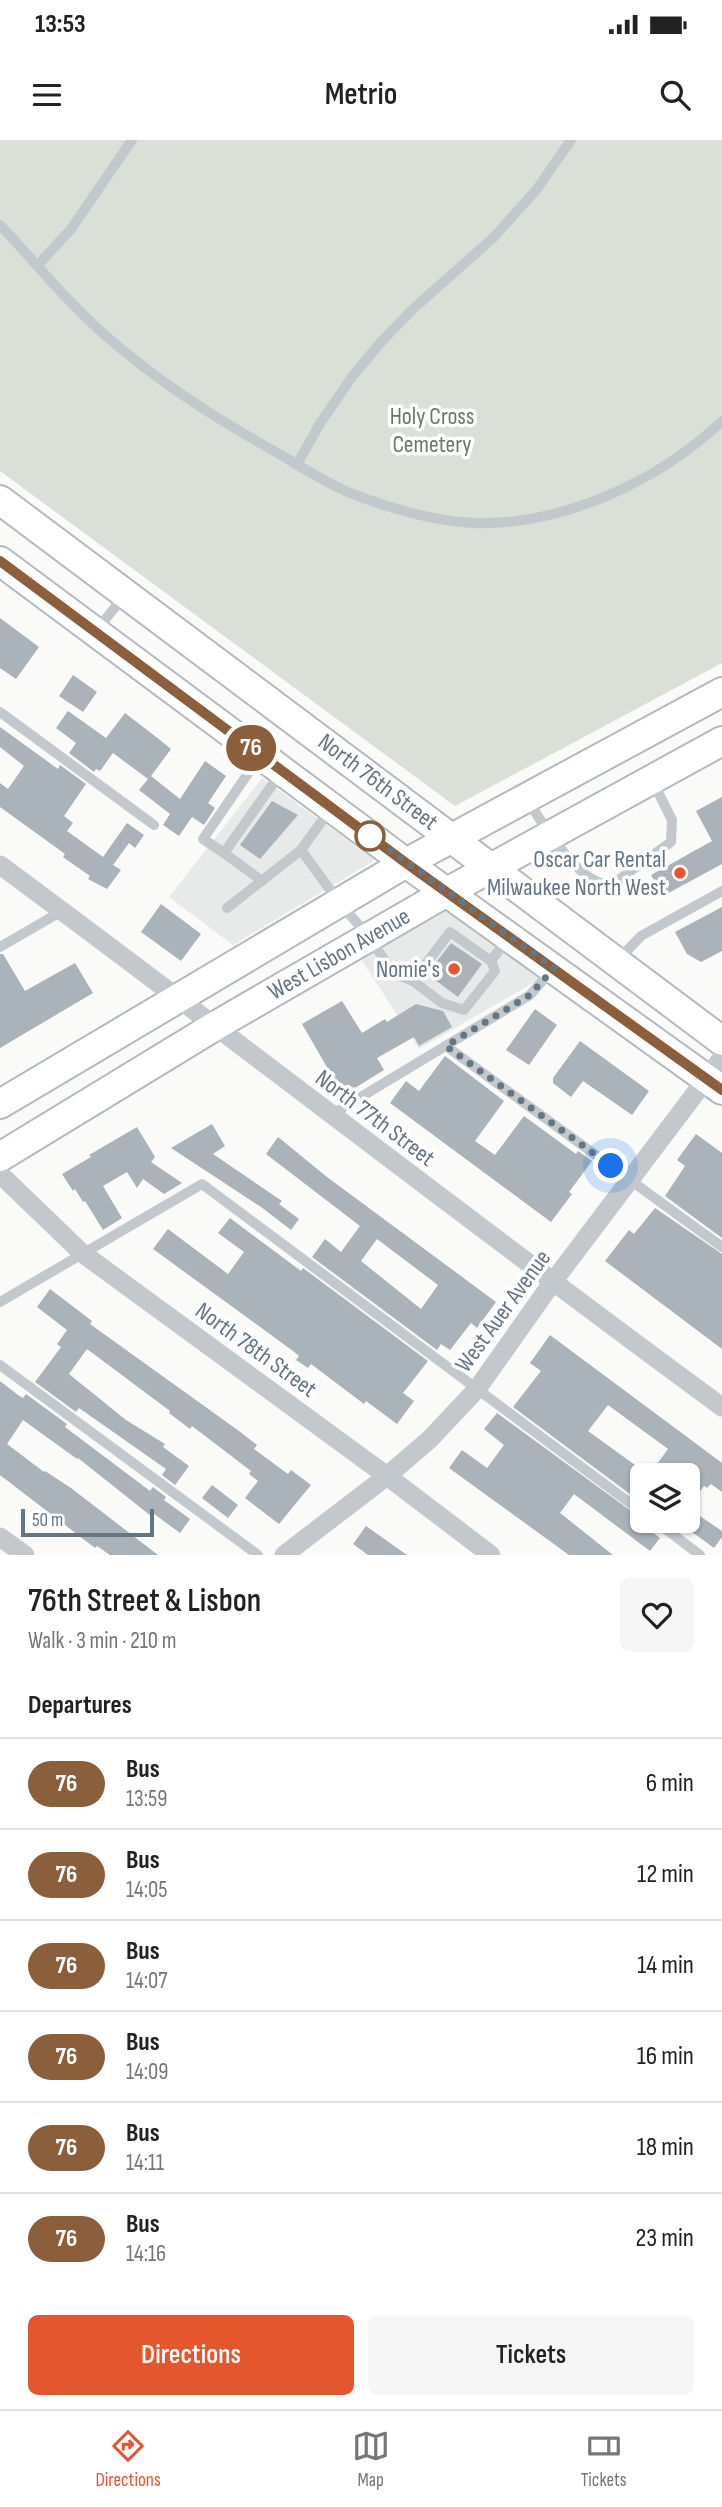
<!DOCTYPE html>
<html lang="en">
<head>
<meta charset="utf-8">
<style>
	body { margin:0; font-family:"Sofia Sans Condensed",sans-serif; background:#f6f6f6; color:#222; height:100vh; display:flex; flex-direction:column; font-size:26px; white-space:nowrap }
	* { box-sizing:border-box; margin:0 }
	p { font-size:23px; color:#767676 }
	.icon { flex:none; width:38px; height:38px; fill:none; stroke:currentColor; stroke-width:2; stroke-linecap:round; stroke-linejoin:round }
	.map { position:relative; height:1415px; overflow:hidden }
	.drawer { display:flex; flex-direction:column; background:#fff; flex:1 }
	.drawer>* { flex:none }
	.badge { padding:0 14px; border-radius:23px; font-size:24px; line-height:46px }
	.tools { position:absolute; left:630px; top:1323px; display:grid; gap:14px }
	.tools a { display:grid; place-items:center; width:70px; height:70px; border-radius:10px; background:#fff; box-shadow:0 2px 5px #0004; font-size:35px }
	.scale { position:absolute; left:21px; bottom:18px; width:133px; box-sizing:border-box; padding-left:7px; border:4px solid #657683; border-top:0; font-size:19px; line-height:24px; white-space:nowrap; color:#657683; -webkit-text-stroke:5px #fff; paint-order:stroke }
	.you { position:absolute; width:35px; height:35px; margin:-18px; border:5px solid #fff; border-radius:50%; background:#1a73e8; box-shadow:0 0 0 10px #1a73e833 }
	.map>.badge { position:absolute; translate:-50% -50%; box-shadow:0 0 0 4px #fff }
	h2 { padding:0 28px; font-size:26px; line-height:63px }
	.round { display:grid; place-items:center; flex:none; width:74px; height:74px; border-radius:10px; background:#f6f6f6 }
	.headline { display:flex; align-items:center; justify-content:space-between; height:119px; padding:0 28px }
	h1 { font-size:33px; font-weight:600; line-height:52px }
	.action { display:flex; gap:14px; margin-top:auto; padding:14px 28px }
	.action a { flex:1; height:80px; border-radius:10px; background:#e4572e; color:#fff; font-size:28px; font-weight:600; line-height:80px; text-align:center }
	.action a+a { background:#f6f6f6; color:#222 }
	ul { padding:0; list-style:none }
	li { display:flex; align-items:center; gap:21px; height:91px; padding:0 28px; border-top:2px solid #e0e0e0 }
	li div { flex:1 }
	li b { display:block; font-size:26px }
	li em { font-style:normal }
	li .badge { min-width:77px; font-weight:700; text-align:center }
	.status { display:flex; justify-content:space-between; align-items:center; height:49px; padding:0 35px; background:#fff; direction:ltr }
	.status svg { height:19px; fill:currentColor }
	header { display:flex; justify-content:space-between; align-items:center; height:91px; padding:0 28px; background:#fff; font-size:32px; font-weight:600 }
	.dock { display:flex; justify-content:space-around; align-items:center; height:98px; border-top:2px solid #e0e0e0; background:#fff; font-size:19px; color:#767676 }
	.dock a { display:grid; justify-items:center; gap:4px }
	.dock .on { color:#e4572e }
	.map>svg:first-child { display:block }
	.built { fill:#e8e9e9 }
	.green { fill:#dadfd7 }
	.building { fill:#aab3b9; fill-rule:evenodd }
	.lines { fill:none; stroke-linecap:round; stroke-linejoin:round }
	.secondary-casing { stroke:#b3babf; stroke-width:32 }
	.service { stroke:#c3c8cc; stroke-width:10 }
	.minor { stroke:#c3c8cc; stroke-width:19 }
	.secondary { stroke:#fff; stroke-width:28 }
	.line-casing { stroke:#fff; stroke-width:16 }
	.line { stroke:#8b5e3c; stroke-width:10 }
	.walk { stroke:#657683; stroke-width:7; stroke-dasharray:0 12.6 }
	.stop-dot { fill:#fff; stroke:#8b5e3c; stroke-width:3.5 }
	.poi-dot { fill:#e4572e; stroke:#fff; stroke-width:2.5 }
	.labels { text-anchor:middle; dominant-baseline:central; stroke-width:7; stroke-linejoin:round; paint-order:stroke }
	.park-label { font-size:24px; fill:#687a64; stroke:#fff }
	.street-label { font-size:24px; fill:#657683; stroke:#fff }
	.poi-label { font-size:24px; fill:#657683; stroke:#fff; text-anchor:end }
</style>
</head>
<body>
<div class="status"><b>13:53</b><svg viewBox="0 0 49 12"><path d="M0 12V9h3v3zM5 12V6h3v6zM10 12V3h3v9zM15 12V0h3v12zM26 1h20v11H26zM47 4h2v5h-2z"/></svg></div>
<header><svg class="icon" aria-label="menu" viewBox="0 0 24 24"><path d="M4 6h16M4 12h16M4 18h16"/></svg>Metrio<svg class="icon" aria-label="search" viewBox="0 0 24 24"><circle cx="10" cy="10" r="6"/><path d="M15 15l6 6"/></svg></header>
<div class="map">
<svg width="722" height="1415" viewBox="0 0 722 1415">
	<rect width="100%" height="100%" fill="#fafaf8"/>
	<g class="built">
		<path d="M262 638 375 720 233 805 169 757Z"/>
		<path d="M454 767 545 836 419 909 361 819Z"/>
	</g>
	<path class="green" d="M0 0H722V523L455 666 0 331Z"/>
	<g class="building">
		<path d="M0 478 39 507 16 539 0 528Z"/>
		<path d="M73 535 97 552 83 572 59 556Z"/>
		<path d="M68 571 106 598 125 573 160 600 171 609 151 636 180 659 205 621 226 636 208 663 215 668 204 685 192 677 179 696 163 685 170 674 139 650 148 639 113 613 100 631 96 629 94 632 69 613 76 603 56 588Z"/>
		<path d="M0 587 58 629 60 625 86 644 64 676 73 683 67 691 103 717 127 683 144 695 135 708 129 703 113 725 121 730 107 749 88 739 90 736 63 717 65 714 0 667V643L8 649 24 626 0 607Z"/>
		<path d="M722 657V724L663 756 651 735 712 701 696 671Z"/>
		<path d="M272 661 298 675 260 719 240 705Z"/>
		<path d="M161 764 201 794 181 821 141 792Z"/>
		<path d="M722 767V811L701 822 687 814 675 792Z"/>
		<path d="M451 803 482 824 458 857 427 834Z"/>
		<path d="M0 814H3L25 851 75 823 93 853 0 908Z"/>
		<path d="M342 861 362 893 385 879 387 882 416 864 443 871 452 887 419 906 414 897 377 918 384 930 342 956 316 936 328 929 302 884Z"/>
		<path d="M535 869 557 885 529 925 506 910Z"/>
		<path d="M580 901 649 951 632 975 583 941 571 957 553 943V938Z"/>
		<path d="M445 916 504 961 475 1001 495 1015 524 976 576 1014 578 1011 592 1021 569 1052 572 1054 551 1082 390 963 406 941 419 951Z"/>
		<path d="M212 984 225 1006 213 1014 282 1061 279 1064 299 1079 291 1090 261 1067 171 1008Z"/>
		<path d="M137 987 155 1017 151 1022 182 1043 164 1054 143 1039 137 1048 127 1032 103 1046 122 1078 103 1090 85 1061 83 1062 75 1049 73 1051 62 1034 91 1017 89 1015Z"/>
		<path d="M696 994 722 1013V1098L665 1056 685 1026 677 1020Z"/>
		<path d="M278 997 327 1037 496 1162 477 1188 471 1183 450 1210 441 1204 437 1210 312 1117 325 1099 341 1112 360 1086 266 1014ZM377 1099 438 1145 421 1169 361 1121Z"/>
		<path d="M655 1068 722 1114V1209L605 1121 629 1090 634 1094Z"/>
		<path d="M230 1078 301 1131 303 1128 428 1221 403 1253 414 1261 397 1284 366 1261 364 1264 311 1224 308 1228 296 1220 299 1216 293 1211 153 1109 168 1089 228 1134 244 1112 218 1093Z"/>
		<path d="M50 1149 92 1181 90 1184 239 1291 257 1305 254 1309 288 1334 291 1330 311 1345 279 1384 245 1358 258 1341 249 1334 251 1331 192 1286 190 1289 169 1273 170 1271 87 1209 69 1234 126 1280 165 1304 163 1307 189 1326 175 1345 162 1335 166 1329 79 1268 76 1272 35 1242 61 1207 57 1204 67 1190 37 1167Z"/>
		<path d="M550 1195 722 1323V1352L711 1344 707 1348 704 1346 688 1367V1335H649L668 1309 608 1265 588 1291 642 1330V1363L513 1267 541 1231 530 1223Z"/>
		<path d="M0 1241 18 1255 23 1258 26 1254 67 1284 65 1287 150 1351 153 1347 166 1357 164 1360 190 1379 180 1393 153 1373 151 1376 78 1318 77 1319 23 1280 7 1304 44 1332 45 1331 71 1348 158 1415H110L97 1406 95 1408 0 1335Z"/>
		<path d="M497 1273 642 1379V1384L660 1398 650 1411 574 1354 560 1373 613 1415H569L449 1328 462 1310 487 1328 504 1305 484 1289Z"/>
		<path d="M212 1345 238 1365 228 1378 202 1358Z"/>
		<path d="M688 1368 722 1391V1397L714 1408 688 1389Z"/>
		<path d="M366 1386 407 1415H368L353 1404Z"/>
	</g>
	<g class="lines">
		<defs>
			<g id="secondary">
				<path d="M0 360 722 901"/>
				<path d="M0 421 406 723 722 950"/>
				<path d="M0 964 406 723 722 552"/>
				<path d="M0 1017 215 886 447 752 722 601"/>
			</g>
		</defs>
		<use href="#secondary" class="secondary-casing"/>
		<g class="service">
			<path d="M0 85C35 122 67 162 106 196 155 239 210 275 267 307 294 322 322 341 350 353 389 368 432 381 474 383 562 386 659 341 722 281"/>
			<path d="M38 125 71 89 132 0"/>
			<path d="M297 324 321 282 352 237 381 202 413 169 494 97 537 49 571 0"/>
			<path d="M96 491 124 456"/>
			<path d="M0 572 154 685"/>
			<path d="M527 659C541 681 583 753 614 743L671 702 672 680 652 640"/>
			<path d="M301 710 329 671"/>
			<path d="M224 713 203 699 260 616"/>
			<path d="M262 741 224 713 282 631"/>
			<path d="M227 768 301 710 339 762 369 797 393 833 413 841 442 863 464 870 495 831 491 821 450 792 413 841"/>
			<path d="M0 807 62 771"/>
			<path d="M619 819 641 796 722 751"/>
			<path d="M491 821 507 799"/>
			<path d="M446 906 722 1107"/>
			<path d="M331 975 530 855 551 831"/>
			<path d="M0 1162 202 1044 642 1372"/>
			<path d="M0 1225 258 1415"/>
			<path d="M655 1381 700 1415"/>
		</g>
		<g class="minor">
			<path d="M0 725C242 904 479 1089 722 1267"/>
			<path d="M0 1034 82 1113 387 1336 491 1415"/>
			<path d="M0 1397 25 1415"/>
			<path d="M284 1415 387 1336 430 1299 477 1249 552 1143 722 918"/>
		</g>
		<use href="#secondary" class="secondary"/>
	</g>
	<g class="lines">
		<defs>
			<path id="line" d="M0 421 406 723 722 950"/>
		</defs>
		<use href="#line" class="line-casing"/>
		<use href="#line" class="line"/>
		<path class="walk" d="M370 696 554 828 530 855 446 906 611 1026"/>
	</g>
	<circle class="stop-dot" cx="370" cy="696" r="14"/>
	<g class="poi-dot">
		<circle cx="680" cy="733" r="7"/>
		<circle cx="454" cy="829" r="7"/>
	</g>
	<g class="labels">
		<g class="park-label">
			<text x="432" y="276">Holy Cross<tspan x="432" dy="28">Cemetery</tspan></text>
		</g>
		<g class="street-label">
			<text transform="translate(378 642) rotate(37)">North 76th Street</text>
			<text transform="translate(339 814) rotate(-30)">West Lisbon Avenue</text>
			<text transform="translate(375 978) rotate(37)">North 77th Street</text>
			<text transform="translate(503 1171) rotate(-54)">West Auer Avenue</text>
			<text transform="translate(256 1210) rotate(36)">North 78th Street</text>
		</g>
		<g class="poi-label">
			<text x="666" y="719">Oscar Car Rental<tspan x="666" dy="28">Milwaukee North West</tspan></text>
			<text x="440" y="829">Nomie's</text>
		</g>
	</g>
</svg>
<div class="tools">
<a><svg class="icon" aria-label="layers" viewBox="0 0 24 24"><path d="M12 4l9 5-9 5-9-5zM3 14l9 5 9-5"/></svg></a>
</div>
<div class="scale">50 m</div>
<div class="you" style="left:611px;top:1026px"></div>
<b class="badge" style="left:251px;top:608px;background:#8b5e3c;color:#fff">76</b>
</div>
<section class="drawer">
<div class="headline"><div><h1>76th Street &amp; Lisbon</h1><p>Walk · 3 min · 210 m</p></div><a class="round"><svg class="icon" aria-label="heart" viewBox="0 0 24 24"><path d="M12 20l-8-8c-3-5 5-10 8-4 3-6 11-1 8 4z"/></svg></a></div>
<h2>Departures</h2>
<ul>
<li><span class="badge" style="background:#8b5e3c;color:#fff">76</span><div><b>Bus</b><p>13:59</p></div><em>6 min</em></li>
<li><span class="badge" style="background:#8b5e3c;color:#fff">76</span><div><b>Bus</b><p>14:05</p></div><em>12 min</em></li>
<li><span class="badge" style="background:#8b5e3c;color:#fff">76</span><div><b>Bus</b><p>14:07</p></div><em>14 min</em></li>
<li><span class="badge" style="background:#8b5e3c;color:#fff">76</span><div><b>Bus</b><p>14:09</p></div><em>16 min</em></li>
<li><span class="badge" style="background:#8b5e3c;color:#fff">76</span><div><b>Bus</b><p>14:11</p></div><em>18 min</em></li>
<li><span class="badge" style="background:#8b5e3c;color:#fff">76</span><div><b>Bus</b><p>14:16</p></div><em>23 min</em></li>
</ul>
<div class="action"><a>Directions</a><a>Tickets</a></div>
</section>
<nav class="dock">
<a class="on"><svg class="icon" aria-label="directions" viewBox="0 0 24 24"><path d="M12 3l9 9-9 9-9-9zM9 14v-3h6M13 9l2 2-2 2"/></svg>Directions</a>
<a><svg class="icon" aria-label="map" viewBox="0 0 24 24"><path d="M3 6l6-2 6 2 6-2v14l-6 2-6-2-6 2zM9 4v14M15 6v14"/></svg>Map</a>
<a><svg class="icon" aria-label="tickets" viewBox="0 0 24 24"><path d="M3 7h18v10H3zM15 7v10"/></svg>Tickets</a>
</nav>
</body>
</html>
